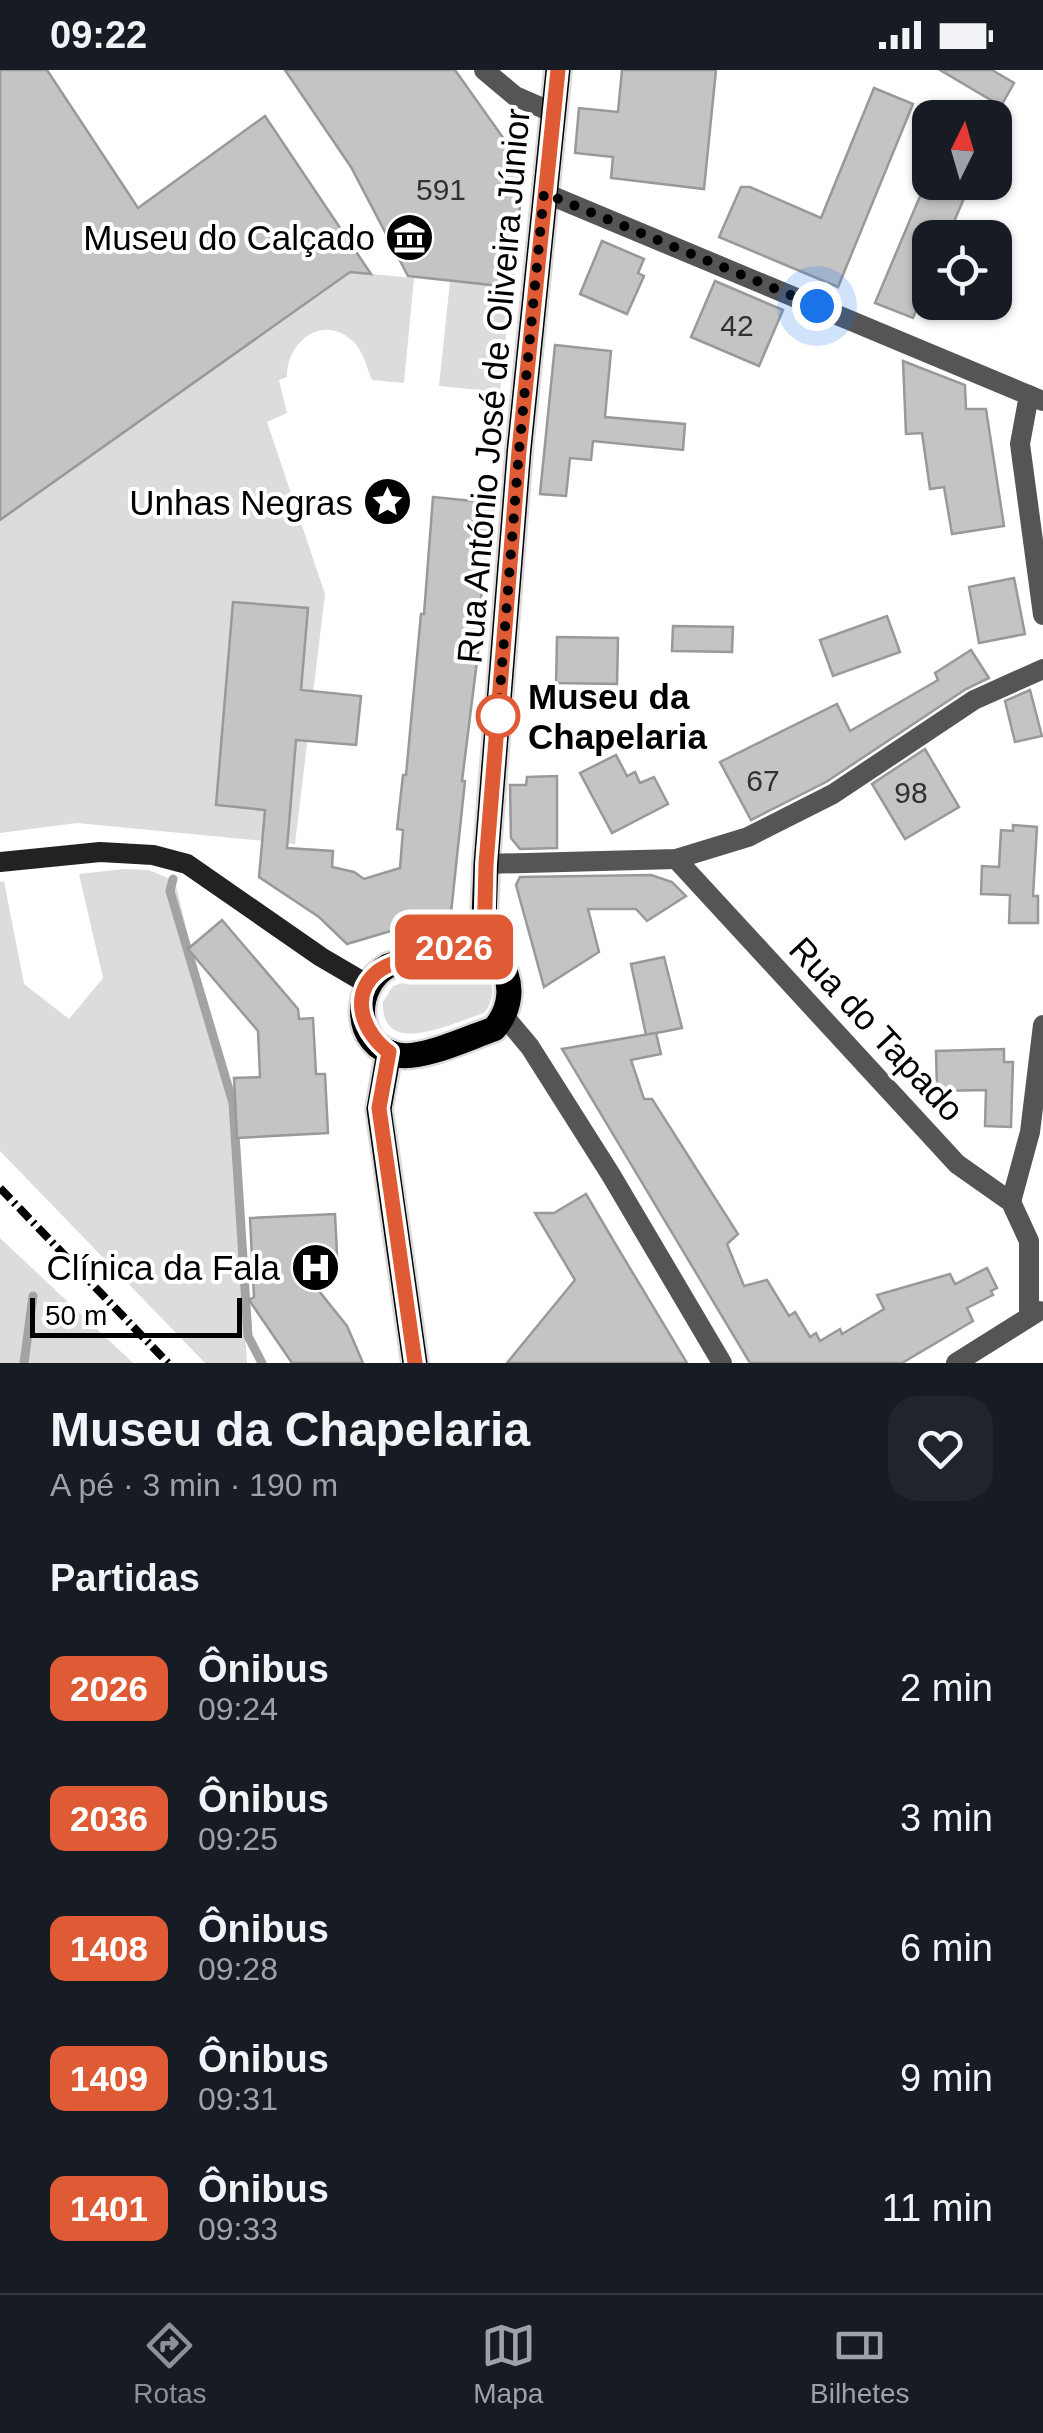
<!DOCTYPE html>
<html lang="pt">
<head>
<meta charset="utf-8">
<style>
	body { margin:0; font-family:Arial,sans-serif; background:#20242c; color:#f1f3f6; height:100vh; display:flex; flex-direction:column; font-size:38px; white-space:nowrap }
	* { box-sizing:border-box; margin:0 }
	p { font-size:32px; color:#9ea1a6 }
	.icon { flex:none; width:55px; height:55px; fill:none; stroke:currentColor; stroke-width:2; stroke-linecap:round; stroke-linejoin:round }
	.map { position:relative; height:1293px; overflow:hidden }
	.sheet { display:flex; flex-direction:column; background:#171b24; flex:1 }
	.sheet>* { flex:none }
	.badge { padding:0 20px; border-radius:15px; font-size:35px; line-height:65px }
	.needle { width:65px; rotate:5deg }
	.fabs { position:absolute; left:912px; top:30px; display:grid; gap:20px }
	.fabs a { display:grid; place-items:center; width:100px; height:100px; border-radius:20px; background:#171b24; box-shadow:0 2px 8px #0004; font-size:50px }
	.scale { position:absolute; left:30px; bottom:25px; width:212px; box-sizing:border-box; padding-left:10px; border:5px solid #000; border-top:0; font-size:28px; line-height:35px; white-space:nowrap; color:#000; -webkit-text-stroke:8px #fff; paint-order:stroke }
	.you { position:absolute; width:50px; height:50px; margin:-25px; border:8px solid #fff; border-radius:50%; background:#1a73e8; box-shadow:0 0 0 15px #1a73e833 }
	.map>.badge { position:absolute; translate:-50% -50%; box-shadow:0 0 0 5px #fff }
	h2 { padding:0 50px; font-size:38px; line-height:90px }
	.round { display:grid; place-items:center; flex:none; width:105px; height:105px; border-radius:30px; background:#20242c }
	.headline { display:flex; align-items:center; justify-content:space-between; height:170px; padding:0 50px }
	h1 { font-size:48px; font-weight:700; line-height:75px }
	ul { padding:0; list-style:none }
	li { display:flex; align-items:center; gap:30px; height:130px; padding:0 50px }
	li div { flex:1 }
	li b { display:block; font-size:38px }
	li em { font-style:normal }
	li .badge { min-width:110px; font-weight:700; text-align:center }
	.status { display:flex; justify-content:space-between; align-items:center; height:70px; padding:0 50px; background:#171b24; direction:ltr }
	.status svg { height:28px; fill:currentColor }
	.tabs { display:flex; justify-content:space-around; align-items:center; height:140px; border-top:2px solid #363941; background:#171b24; font-size:28px; color:#9ea1a6 }
	.tabs a { display:grid; justify-items:center; gap:5px }
	.tabs .current { color:#8c9099 }
	.map>svg:first-child { display:block }
	.green { fill:#dcdcdc }
	.lines { fill:none; stroke-linecap:round; stroke-linejoin:round }
	.stream { stroke:#a3a3a3; stroke-width:9 }
	.building { fill:#c4c4c4; stroke:#999; stroke-width:2.5 }
	.primary-casing { stroke:#dbdbdb; stroke-width:30 }
	.street { stroke:#555; stroke-width:20 }
	.secondary { stroke:#222; stroke-width:20 }
	.primary { stroke:#000; stroke-width:25 }
	.rail { stroke:#000; stroke-width:8; stroke-dasharray:15 5 2.5 5; stroke-linecap:butt }
	.line-casing { stroke:#fff; stroke-width:22 }
	.line { stroke:#df5b35; stroke-width:15 }
	.walk { stroke:#000; stroke-width:10; stroke-dasharray:0 18 }
	.stop-dot { fill:#fff; stroke:#df5b35; stroke-width:5 }
	.labels { text-anchor:middle; dominant-baseline:central; stroke-width:8; stroke-linejoin:round; paint-order:stroke }
	.number-label { font-size:30px; fill:#313131 }
	.poi-label { font-size:35px; fill:#000; stroke:#fff; text-anchor:end }
	.street-label { font-size:35px; fill:#000; stroke:#fff }
	.stop-label { font-size:35px; font-weight:bold; fill:#000; stroke:#fff; text-anchor:start }
</style>
</head>
<body>
<div class="status"><b>09:22</b><svg viewBox="0 0 49 12"><path d="M0 12V9h3v3zM5 12V6h3v6zM10 12V3h3v9zM15 12V0h3v12zM26 1h20v11H26zM47 4h2v5h-2z"/></svg></div>
<div class="map">
<svg width="1043" height="1293" viewBox="0 0 1043 1293">
	<rect width="100%" height="100%" fill="#fff"/>
	<g class="green">
		<path d="M350 202 414 208 404 313 372 310C366 296 363 278 350 269 320 244 286 274 287 307L279 310 287 343 267 352 325 524 295 774 77 753 0 763V450Z"/>
		<path d="M450 211 511 217 500 322 439 316Z"/>
		<path d="M124 799 149 800 175 811 216 983 230 1008 247 1293H205L0 1081V812L4 811 24 914 69 949 103 908 79 804Z"/>
		<path d="M467 893C493 899 500 923 484 943 454 952 381 990 383 932L393 916Z"/>
		<path d="M0 1168 133 1293H0Z"/>
	</g>
	<g class="lines">
		<g class="stream">
			<path d="M173 809 170 821 233 1033 248 1266 262 1293"/>
			<path d="M24 1293 33 1226"/>
		</g>
	</g>
	<g class="building">
		<path d="M0 0H47L138 138 265 46 371 204 350 202 0 450Z"/>
		<path d="M285 0H455L504 69 517 103 520 135 511 217 408 206 351 97Z"/>
		<path d="M622 0H716L704 119 611 108 613 87 575 83 579 38 618 42Z"/>
		<path d="M940 0H992L1014 13 1001 36Z"/>
		<path d="M874 18 913 34 838 217 719 167 741 117H750L821 148Z"/>
		<path d="M926 112H971L947 168H930V208L913 248 875 233Z"/>
		<path d="M602 171 644 189 638 203 644 206 627 244 580 224Z"/>
		<path d="M715 211 783 240 759 296 691 267Z"/>
		<path d="M555 275 611 281 605 347 685 354 683 380 593 371 591 390 570 388 566 426 540 424Z"/>
		<path d="M903 291 965 315 966 339H986L1004 456 952 464 944 417 930 419 922 363 906 364Z"/>
		<path d="M433 427 494 433 489 488H485L479 551H482L462 711H465L451 843 347 874 319 847 259 807 265 740 216 735 233 532 308 538 301 620 361 626 356 675 296 670 287 778 333 781 332 797 354 802 364 809 400 798 403 760 397 759 403 705H406L421 544H424Z"/>
		<path d="M1014 508 1025 564 979 573 969 517Z"/>
		<path d="M887 546 900 582 833 606 820 570Z"/>
		<path d="M673 556 733 557 732 582 672 581Z"/>
		<path d="M557 567 618 568 617 614 556 613Z"/>
		<path d="M971 580 989 608 966 619 826 712 751 750 720 692 837 634 850 661 938 610 935 603Z"/>
		<path d="M1030 620 1042 666 1015 672 1005 631Z"/>
		<path d="M925 679 959 737 905 769 872 714Z"/>
		<path d="M616 685 627 706 635 702 640 713 654 707 668 734 612 763 580 703Z"/>
		<path d="M557 706V778L520 779 511 768 510 715H526L527 707Z"/>
		<path d="M1013 755 1037 757 1033 826H1038V853H1009L1010 825 981 824 982 796 999 797 1001 760 1013 761Z"/>
		<path d="M651 805 672 812 686 826 647 851 636 839H588L599 882 544 917 516 815 520 807Z"/>
		<path d="M222 850 298 939 299 949 313 948 316 1004H325L328 1063 237 1068 234 1008 260 1007 258 961 188 879Z"/>
		<path d="M664 887 682 958 646 965 631 894Z"/>
		<path d="M656 963 661 984 631 990 644 1029H652L738 1164 727 1174 744 1216 767 1210 789 1246 795 1242 810 1267 816 1263 820 1271 840 1259 842 1264 884 1239 877 1225 950 1204 955 1214 987 1198 997 1218 991 1221 993 1225 967 1238 973 1251 902 1293H750L562 979Z"/>
		<path d="M1004 979V992H1013L1011 1057 985 1056 986 1020 937 1021 936 981Z"/>
		<path d="M586 1124 616 1175 687 1293H507L575 1210 535 1143H554Z"/>
		<path d="M335 1144 338 1204 307 1206 347 1256 363 1293H292L249 1230 254 1227 250 1148Z"/>
	</g>
	<g class="lines">
		<defs>
			<g id="primary">
				<path d="M464 874C508 878 523 926 494 959 470 967 422 990 398 985 352 976 353 916 388 896Z"/>
				<path d="M483 878 486 794 519 381 558 0"/>
				<path d="M389 982 379 1039 415 1293"/>
			</g>
		</defs>
		<use href="#primary" class="primary-casing"/>
		<g class="street">
			<path d="M484 0 515 26 554 43"/>
			<path d="M545 123 1043 331"/>
			<path d="M1029 325 1020 374 1043 545"/>
			<path d="M676 789 957 1094 1011 1132 1029 1171V1246"/>
			<path d="M486 794 676 789 748 767 833 724 974 630 1043 599"/>
			<path d="M504 946 530 977 611 1105 722 1293"/>
			<path d="M1011 1132 1030 1062 1043 955"/>
			<path d="M956 1293 1039 1241"/>
		</g>
		<path class="secondary" d="M0 792 100 782 153 785 187 794 321 887 367 914"/>
		<use href="#primary" class="primary"/>
		<path class="rail" d="M0 1118 168 1293"/>
	</g>
	<g class="lines">
		<defs>
			<path id="line" d="M415 1293 379 1038 389 982C364 964 348 926 377 902 391 891 413 888 430 884 448 878 465 871 484 878L486 794 519 381 558 0"/>
		</defs>
		<use href="#line" class="line-casing"/>
		<use href="#line" class="line"/>
		<path class="walk" d="M498 646 519 381 544 123 817 236"/>
	</g>
	<defs>
		<symbol id="museum-disc" viewBox="-11 -11 22 22"><circle r="9.5" fill="#000" stroke="#fff"/><path d="M0-6L6-3V-2H-6V-3ZM-5-1h2V3h-2ZM-1-1h2V3h-2ZM3-1h2V3H3ZM-6 4H6V6H-6Z" fill="#fff"/></symbol>
		<symbol id="sight-disc" viewBox="-11 -11 22 22"><circle r="9.5" fill="#000" stroke="#fff"/><path d="M0-6L1.8-2.2L6-1.7L2.9 1.2L3.7 5.4L0 3.3L-3.7 5.4L-2.9 1.2L-6-1.7L-1.8-2.2Z" fill="#fff"/></symbol>
		<symbol id="hospital-disc" viewBox="-11 -11 22 22"><circle r="9.5" fill="#000" stroke="#fff"/><path d="M-5-5h3v3.5h4V-5h3V5h-3V1.5h-4V5h-3Z" fill="#fff"/></symbol>
	</defs>
	<g fill-rule="evenodd">
		<use href="#museum-disc" x="382" y="140" width="55" height="55"/>
		<use href="#sight-disc" x="360" y="404" width="55" height="55"/>
		<use href="#hospital-disc" x="288" y="1170" width="55" height="55"/>
	</g>
	<circle class="stop-dot" cx="498" cy="646" r="20"/>
	<g class="labels">
		<g class="number-label">
			<text x="441" y="119">591</text>
			<text x="737" y="255">42</text>
			<text x="763" y="710">67</text>
			<text x="911" y="722">98</text>
		</g>
		<g class="poi-label">
			<text x="375" y="167">Museu do Calçado</text>
			<text x="353" y="432">Unhas Negras</text>
			<text x="280" y="1197">Clínica da Fala</text>
		</g>
		<g class="street-label">
			<text transform="translate(493 316) rotate(-85)">Rua António José de Oliveira Júnior</text>
			<text transform="translate(877 959) rotate(47)">Rua do Tapado</text>
		</g>
		<g class="stop-label">
			<text x="528" y="626">Museu da<tspan x="528" dy="40">Chapelaria</tspan></text>
		</g>
	</g>
</svg>
<div class="fabs">
<a><svg class="needle" viewBox="-14 -14 28 28"><path d="M0-13l5 13h-10z" fill="#e53935"/><path d="M0 13l5-13h-10z" fill="#9ea1a6"/></svg></a>
<a><svg class="icon" aria-label="locate" viewBox="0 0 24 24"><circle cx="12" cy="12" r="6"/><path d="M12 2v4M12 18v4M2 12h4M18 12h4"/></svg></a>
</div>
<div class="scale">50 m</div>
<div class="you" style="left:817px;top:236px"></div>
<b class="badge" style="left:454px;top:877px;background:#df5b35;color:#fff">2026</b>
</div>
<section class="sheet">
<div class="headline"><div><h1>Museu da Chapelaria</h1><p>A pé · 3 min · 190 m</p></div><a class="round"><svg class="icon" aria-label="heart" viewBox="0 0 24 24"><path d="M12 20l-8-8c-3-5 5-10 8-4 3-6 11-1 8 4z"/></svg></a></div>
<h2>Partidas</h2>
<ul>
<li><span class="badge" style="background:#df5b35;color:#fff">2026</span><div><b>Ônibus</b><p>09:24</p></div><em>2 min</em></li>
<li><span class="badge" style="background:#df5b35;color:#fff">2036</span><div><b>Ônibus</b><p>09:25</p></div><em>3 min</em></li>
<li><span class="badge" style="background:#df5b35;color:#fff">1408</span><div><b>Ônibus</b><p>09:28</p></div><em>6 min</em></li>
<li><span class="badge" style="background:#df5b35;color:#fff">1409</span><div><b>Ônibus</b><p>09:31</p></div><em>9 min</em></li>
<li><span class="badge" style="background:#df5b35;color:#fff">1401</span><div><b>Ônibus</b><p>09:33</p></div><em>11 min</em></li>
</ul>
</section>
<nav class="tabs">
<a class="current"><svg class="icon" aria-label="directions" viewBox="0 0 24 24"><path d="M12 3l9 9-9 9-9-9zM9 14v-3h6M13 9l2 2-2 2"/></svg>Rotas</a>
<a><svg class="icon" aria-label="map" viewBox="0 0 24 24"><path d="M3 6l6-2 6 2 6-2v14l-6 2-6-2-6 2zM9 4v14M15 6v14"/></svg>Mapa</a>
<a><svg class="icon" aria-label="tickets" viewBox="0 0 24 24"><path d="M3 7h18v10H3zM15 7v10"/></svg>Bilhetes</a>
</nav>
</body>
</html>
